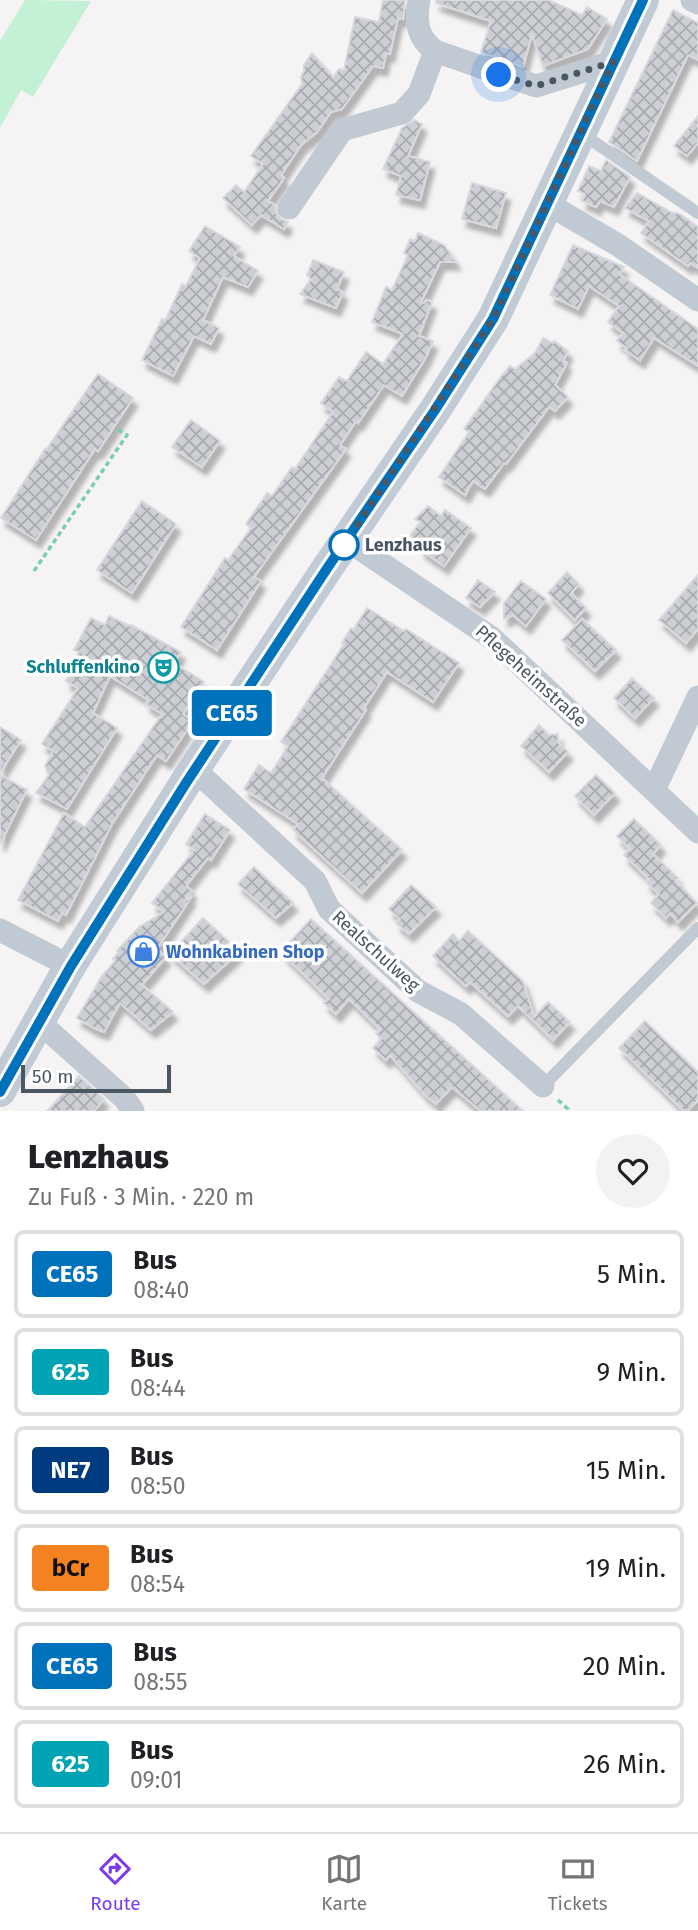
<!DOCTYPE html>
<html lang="de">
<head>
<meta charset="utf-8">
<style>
	body { margin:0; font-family:"Fira Sans",sans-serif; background:#f2f2f2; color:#202124; height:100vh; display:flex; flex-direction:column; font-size:26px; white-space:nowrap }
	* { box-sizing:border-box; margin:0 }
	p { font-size:23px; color:#757577 }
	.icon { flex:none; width:38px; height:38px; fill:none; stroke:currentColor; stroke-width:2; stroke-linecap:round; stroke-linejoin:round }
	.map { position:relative; height:1111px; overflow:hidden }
	.drawer { display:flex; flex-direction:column; background:#fff; flex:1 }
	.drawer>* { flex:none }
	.badge { padding:0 14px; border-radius:5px; font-size:24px; line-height:46px }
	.scale { position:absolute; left:21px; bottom:18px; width:150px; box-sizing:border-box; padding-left:7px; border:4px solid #4a5661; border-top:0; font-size:19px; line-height:24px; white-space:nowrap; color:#4a5661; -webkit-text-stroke:5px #fff; paint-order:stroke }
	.you { position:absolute; width:35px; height:35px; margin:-18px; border:5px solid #fff; border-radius:50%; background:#1a73e8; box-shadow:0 0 0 10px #1a73e833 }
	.map>.badge { position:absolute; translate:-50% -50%; box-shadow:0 0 0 4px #fff }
	.round { display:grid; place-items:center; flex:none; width:74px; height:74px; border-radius:37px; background:#f2f2f2 }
	.headline { display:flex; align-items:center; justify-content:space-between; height:119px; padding:0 28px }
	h1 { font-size:33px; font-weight:800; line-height:52px }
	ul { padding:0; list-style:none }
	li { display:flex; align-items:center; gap:21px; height:88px; margin:0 14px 10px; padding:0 14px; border:4px solid #e0e0e0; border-radius:10px }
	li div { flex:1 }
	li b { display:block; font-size:26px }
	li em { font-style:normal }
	li .badge { min-width:77px; font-weight:700; text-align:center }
	.tab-bar { display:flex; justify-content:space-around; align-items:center; height:98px; border-top:2px solid #e0e0e0; background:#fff; font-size:19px; color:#757577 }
	.tab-bar a { display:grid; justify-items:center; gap:4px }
	.tab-bar .selected { color:#7c3aed }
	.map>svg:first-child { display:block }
	.pitch { fill:#c3f1d5 }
	.building { fill:url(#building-cross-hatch); stroke:#d7d9de; stroke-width:2; filter:url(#shadow) }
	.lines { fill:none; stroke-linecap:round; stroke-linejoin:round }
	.path { stroke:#7ad0a6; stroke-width:3.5; stroke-dasharray:5 3.5; stroke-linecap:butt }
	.lane { stroke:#c1cad2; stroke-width:12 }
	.street { stroke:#c1cad2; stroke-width:23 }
	.secondary { stroke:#c1cbd6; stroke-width:32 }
	.line-casing { stroke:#fff; stroke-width:16 }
	.line { stroke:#0072bc; stroke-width:10 }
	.walk { stroke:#4a5661; stroke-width:7; stroke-dasharray:0 12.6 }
	.stop-dot { fill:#fff; stroke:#0072bc; stroke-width:3.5 }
	.labels { text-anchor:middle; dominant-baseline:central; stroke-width:7; stroke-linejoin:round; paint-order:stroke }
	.stop-label { font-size:18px; font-weight:bold; fill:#4a5661; stroke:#fff; text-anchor:start }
	.culture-label { font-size:18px; font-weight:bold; fill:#0d838f; stroke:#fff; text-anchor:end }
	.street-label { font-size:18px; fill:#4a5661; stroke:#fff }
	.shop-label { font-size:18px; font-weight:bold; fill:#366cbe; stroke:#fff; text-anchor:start }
</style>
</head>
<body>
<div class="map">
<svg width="698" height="1111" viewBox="0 0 698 1111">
	<defs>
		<pattern id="building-cross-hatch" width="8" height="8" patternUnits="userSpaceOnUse" patternTransform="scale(1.75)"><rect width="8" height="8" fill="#cdcfd5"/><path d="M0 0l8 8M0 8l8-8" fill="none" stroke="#a8abb0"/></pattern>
		<filter id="shadow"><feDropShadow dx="4.5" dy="8" stdDeviation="2" flood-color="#0004"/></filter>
	</defs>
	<rect width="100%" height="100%" fill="#f5f3f3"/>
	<path class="pitch" d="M25 0 91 1 33 97 21 90 0 128V41Z"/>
	<g class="building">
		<path d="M383 0H405L403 19 398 18 390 54 386 53 383 68 373 66 342 109 331 112 317 132 301 145 281 175 284 178 268 201 275 205 276 213 281 219 288 222 284 229 261 215 252 225 223 198 236 185 244 192 263 164 251 156 302 84 301 77 304 71V65L312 53 333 77 339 69 344 70 355 17 379 22Z"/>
		<path d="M436 0H548L582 15 587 7 607 19 588 49 543 66 532 34 523 67 481 52 491 21 436 3Z"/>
		<path d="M673 10 698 23V60L688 55 637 161 609 142Z"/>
		<path d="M698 116V143L687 156 674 146Z"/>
		<path d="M414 120 422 124 408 156 430 162 420 200 396 195 401 176 383 169 402 128Z"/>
		<path d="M606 160 630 177 614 207 600 201 596 207 582 201 585 194 578 191 589 166 601 171Z"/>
		<path d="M472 183 506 193 496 228 462 219Z"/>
		<path d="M637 193 671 212 680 214 698 227V268L690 263 688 266 641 233 649 221 625 208Z"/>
		<path d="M205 226 240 247 234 256 258 271 248 287 223 277 203 320 219 328 211 344 194 336 173 376 142 360 162 319 165 321 182 284 186 286 200 258 189 251Z"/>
		<path d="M418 233 444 245 456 262H440L421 302 424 303 427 300 432 302 419 336 433 341 426 357 402 396 384 385 358 423 356 421 340 445 346 449 254 577 261 581 217 650 181 627 225 558 228 560 251 528 246 524 267 493 272 496 292 467 295 469 333 412 321 403 339 377 347 381 366 352 383 364 403 334 372 322 386 287 392 290 408 255 404 253 410 239 415 241Z"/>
		<path d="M573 245 624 267 619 274 698 329V366L654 338 640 360 625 350 627 348 617 341 623 333 608 322 619 306 589 286 578 309 550 295Z"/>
		<path d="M313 260 344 272 337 289 343 292 336 308 300 294 311 279 307 275Z"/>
		<path d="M543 338 553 343 554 341 568 351 563 361 567 363 555 385 568 397 555 411 549 407 506 464 504 463 485 489 473 481 465 495 439 477 469 432 464 429 502 375 510 366 515 369 535 353Z"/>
		<path d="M98 374 133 398 98 451 95 449 36 540 1 518 45 449 46 450Z"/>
		<path d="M191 420 220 441 202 467 172 447Z"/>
		<path d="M142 501 176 524 132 593 97 570Z"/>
		<path d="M428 506 441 516 445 510 471 528 444 566 421 550V544L410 536 420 522 415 519Z"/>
		<path d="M567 572 579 584 571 593 586 608 575 620 548 593Z"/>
		<path d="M698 575V629L686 643 659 620Z"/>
		<path d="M478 580 495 592 480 607 466 598Z"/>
		<path d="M521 581 546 599 526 626 513 615 504 619V603Z"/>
		<path d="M367 608 404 631 406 629 459 663 433 702 387 672 364 708 366 710 322 778 402 850 362 893 293 830 298 824 244 789 259 765 271 773 288 746 281 742 344 644 342 643 351 628 353 630Z"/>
		<path d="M109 616 130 626 131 625 181 652 174 663 204 682 183 714 193 721 166 761 157 755 112 824 66 915 62 913 58 921 18 900 64 813 85 827 162 714 146 704 148 700 110 676 93 713 117 728 67 809 36 793 49 775 45 766 53 751 42 744 78 688 66 681 79 652 74 650 91 618 105 625Z"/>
		<path d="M582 619 616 650 595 671 562 640Z"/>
		<path d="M632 678 654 698 635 718 614 698Z"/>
		<path d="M539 725 549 735 558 734V742L568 752 549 772 521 746Z"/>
		<path d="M0 727 21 740 0 773Z"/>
		<path d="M0 775 27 790 0 844Z"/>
		<path d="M596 775 615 793 594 815 575 796Z"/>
		<path d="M205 814 230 830 211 860 208 858 186 886 192 891 184 901 192 896 157 949 166 957 142 985 173 1012 151 1030 120 1003 104 1032 94 1028 77 1018 102 976 115 961 113 959 118 953 117 951 139 927 164 912 152 903 194 850 186 844Z"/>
		<path d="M634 819 661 845 653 854 678 878 675 880 697 903 678 922 670 913 666 918 651 903 659 894 646 882 649 879 624 855 630 849 617 836Z"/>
		<path d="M254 867 293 903 276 918 238 884Z"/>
		<path d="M411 885 436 907 409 934 396 923 400 919 389 909Z"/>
		<path d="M203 918 229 942 227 944 237 954 204 984 170 954Z"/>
		<path d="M311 919 451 1046 523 1111H481L452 1087 436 1104 425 1095 390 1055 386 1060 373 1048 381 1039 376 1033 380 1029 349 999 336 1014 324 1003 329 999 284 955V948Z"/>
		<path d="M468 931 523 981 534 1017 548 1002 570 1022 553 1040 518 1006 508 1016 470 982 466 986 433 956 453 934 459 941Z"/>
		<path d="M645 1021 698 1072V1100L687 1111H684L619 1048Z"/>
		<path d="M79 1076 104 1099 94 1111H47Z"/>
	</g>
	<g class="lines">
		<g class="path">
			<path d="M34 571 127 435 115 428"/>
			<path d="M558 1100 568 1109 567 1111"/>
		</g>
		<g class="lane">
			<path d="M581 133 698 213"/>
			<path d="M543 1086 698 928"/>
		</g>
		<g class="street">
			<path d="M419 0C415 21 417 38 435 51"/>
			<path d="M692 0 698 3"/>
			<path d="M548 204 618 245 698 300"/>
			<path d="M289 208 342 130 402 113 419 94 435 51 536 86 613 62"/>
			<path d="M347 540 492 638 698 832"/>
			<path d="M194 769 315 881 329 909 418 991 461 1014 543 1086"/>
			<path d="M654 790 698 697"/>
			<path d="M0 930 70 966"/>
			<path d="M39 1022 125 1099 133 1111"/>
		</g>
		<path class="secondary" d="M0 1091 70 966 194 769 326 570 435 410 493 319 643 0"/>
	</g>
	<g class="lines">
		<defs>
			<path id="line" d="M0 1092 71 966 186 783 326 570 435 410 493 319 643 0"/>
		</defs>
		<use href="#line" class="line-casing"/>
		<use href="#line" class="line"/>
		<path class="walk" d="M344 545 493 319 613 62 536 86 499 75"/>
	</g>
	<defs>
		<symbol id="theatre-ring" viewBox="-11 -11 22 22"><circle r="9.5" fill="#fff" stroke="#0f9aa8" stroke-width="1.5"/><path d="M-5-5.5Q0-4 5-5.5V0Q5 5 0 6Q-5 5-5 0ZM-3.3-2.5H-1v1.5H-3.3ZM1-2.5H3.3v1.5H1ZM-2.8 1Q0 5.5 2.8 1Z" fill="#0f9aa8"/></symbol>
		<symbol id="shop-ring" viewBox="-11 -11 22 22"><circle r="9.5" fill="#fff" stroke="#3f7fe0" stroke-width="1.5"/><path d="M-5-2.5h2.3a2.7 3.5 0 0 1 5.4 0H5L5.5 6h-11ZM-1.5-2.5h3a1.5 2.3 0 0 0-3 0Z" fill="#3f7fe0"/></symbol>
	</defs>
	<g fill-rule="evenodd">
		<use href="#theatre-ring" x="146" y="650" width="35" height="35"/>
		<use href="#shop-ring" x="126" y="934" width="35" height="35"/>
	</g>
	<circle class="stop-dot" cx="344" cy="545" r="14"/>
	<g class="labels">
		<g class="stop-label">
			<text x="365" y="545">Lenzhaus</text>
		</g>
		<g class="culture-label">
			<text x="140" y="667">Schluffenkino</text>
		</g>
		<g class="street-label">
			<text transform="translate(531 676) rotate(42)">Pflegeheimstraße</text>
			<text transform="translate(376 951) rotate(42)">Realschulweg</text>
		</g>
		<g class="shop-label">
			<text x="166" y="952">Wohnkabinen Shop</text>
		</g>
	</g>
</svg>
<div class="scale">50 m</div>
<div class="you" style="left:499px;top:75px"></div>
<b class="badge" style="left:232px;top:713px;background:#0072bc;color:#fff">CE65</b>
</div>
<section class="drawer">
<div class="headline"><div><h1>Lenzhaus</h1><p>Zu Fuß · 3 Min. · 220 m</p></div><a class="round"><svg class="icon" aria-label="heart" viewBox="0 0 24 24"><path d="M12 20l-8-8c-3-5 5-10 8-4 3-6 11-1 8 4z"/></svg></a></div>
<ul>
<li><span class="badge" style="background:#0072bc;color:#fff">CE65</span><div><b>Bus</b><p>08:40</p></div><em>5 Min.</em></li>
<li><span class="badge" style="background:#00a3b4;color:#fff">625</span><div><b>Bus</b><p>08:44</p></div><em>9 Min.</em></li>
<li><span class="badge" style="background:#003b80;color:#fff">NE7</span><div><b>Bus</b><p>08:50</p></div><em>15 Min.</em></li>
<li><span class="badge" style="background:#f58220;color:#111">bCr</span><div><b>Bus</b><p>08:54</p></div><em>19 Min.</em></li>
<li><span class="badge" style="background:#0072bc;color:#fff">CE65</span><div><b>Bus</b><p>08:55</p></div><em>20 Min.</em></li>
<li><span class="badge" style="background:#00a3b4;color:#fff">625</span><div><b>Bus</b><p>09:01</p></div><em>26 Min.</em></li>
</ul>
</section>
<nav class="tab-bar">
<a class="selected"><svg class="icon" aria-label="directions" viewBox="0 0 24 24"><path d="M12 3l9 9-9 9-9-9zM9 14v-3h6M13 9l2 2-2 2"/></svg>Route</a>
<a><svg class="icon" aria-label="map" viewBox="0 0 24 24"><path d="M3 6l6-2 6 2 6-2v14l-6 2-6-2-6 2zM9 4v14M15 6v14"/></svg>Karte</a>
<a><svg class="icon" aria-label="tickets" viewBox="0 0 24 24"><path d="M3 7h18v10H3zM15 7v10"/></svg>Tickets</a>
</nav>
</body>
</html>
